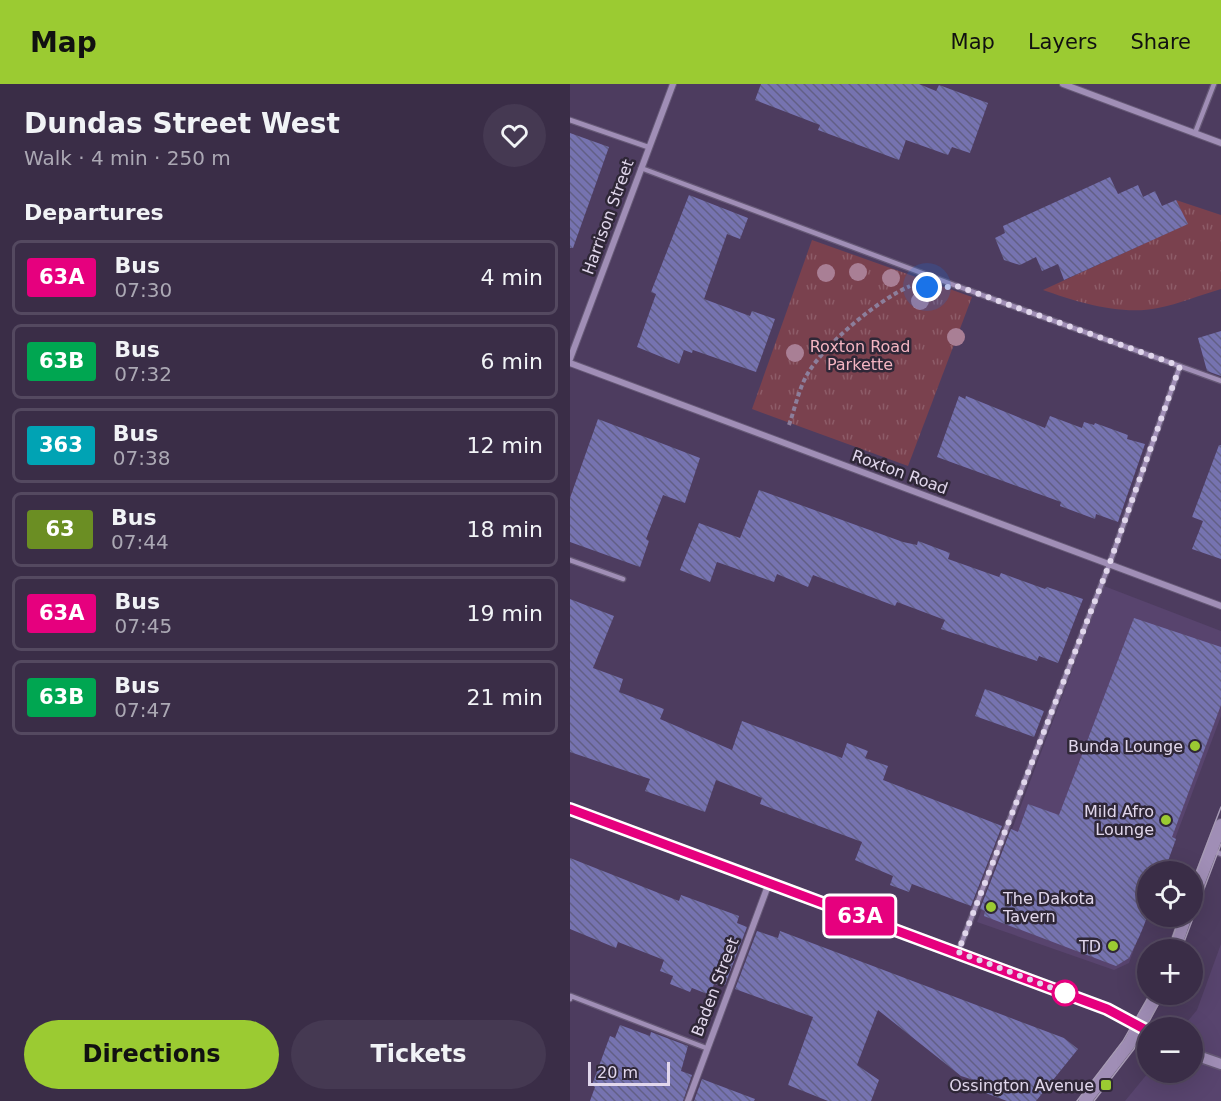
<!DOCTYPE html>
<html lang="en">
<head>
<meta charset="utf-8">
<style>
	body { margin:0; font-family:"DejaVu Sans",sans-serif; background:#453952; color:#f1f3f6; height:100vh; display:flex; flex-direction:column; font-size:22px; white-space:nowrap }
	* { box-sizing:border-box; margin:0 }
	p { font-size:20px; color:#aba8b4 }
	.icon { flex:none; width:33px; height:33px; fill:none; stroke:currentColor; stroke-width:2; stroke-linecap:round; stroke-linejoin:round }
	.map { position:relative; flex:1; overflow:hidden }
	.sheet { display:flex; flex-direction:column; background:#3a2d47; width:570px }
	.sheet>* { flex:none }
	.badge { padding:0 12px; border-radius:4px; font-size:21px; line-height:39px }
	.buttons { position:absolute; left:567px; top:777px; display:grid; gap:12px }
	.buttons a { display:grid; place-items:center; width:66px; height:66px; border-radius:50%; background:#3a2d47; box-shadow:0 6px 24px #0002,0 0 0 2px #544960; font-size:30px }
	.scale { position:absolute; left:18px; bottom:15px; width:82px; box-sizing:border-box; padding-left:6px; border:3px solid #e1d7ec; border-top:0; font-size:16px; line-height:21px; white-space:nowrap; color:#e1d7ec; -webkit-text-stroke:4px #2f2737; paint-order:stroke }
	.you { position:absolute; width:30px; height:30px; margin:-15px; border:4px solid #fff; border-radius:50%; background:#1a73e8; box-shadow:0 0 0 9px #1a73e833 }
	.map>.badge { position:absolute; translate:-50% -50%; box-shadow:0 0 0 3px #fff }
	h2 { padding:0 24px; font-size:22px; line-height:54px }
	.round { display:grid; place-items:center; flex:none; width:63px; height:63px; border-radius:32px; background:#453952 }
	.overview { display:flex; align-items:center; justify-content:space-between; height:102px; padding:0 24px }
	h1 { font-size:28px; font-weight:600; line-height:45px }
	.action { display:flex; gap:12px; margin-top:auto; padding:12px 24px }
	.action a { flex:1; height:69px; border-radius:36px; background:#9bcb32; color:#111; font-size:24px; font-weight:600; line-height:69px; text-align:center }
	.action a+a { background:#453952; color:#f1f3f6 }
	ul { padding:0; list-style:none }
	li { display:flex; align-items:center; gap:18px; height:75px; margin:0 12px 9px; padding:0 12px; border:3px solid #544960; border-radius:9px }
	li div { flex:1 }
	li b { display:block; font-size:22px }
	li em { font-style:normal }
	li .badge { min-width:66px; font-weight:700; text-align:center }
	header { display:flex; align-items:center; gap:36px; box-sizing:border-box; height:84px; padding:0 30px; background:#9bcb32; color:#111 }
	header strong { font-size:28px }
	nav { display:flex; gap:33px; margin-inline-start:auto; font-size:21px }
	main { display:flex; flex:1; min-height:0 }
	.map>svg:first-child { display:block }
	.built { fill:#58446e }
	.grass { fill:url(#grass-tufts) }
	.building { fill:url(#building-back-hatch) }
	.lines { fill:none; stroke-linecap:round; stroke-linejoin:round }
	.service-casing { stroke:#665976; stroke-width:7 }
	.minor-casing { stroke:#665976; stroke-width:8 }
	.tertiary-casing { stroke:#665976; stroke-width:13 }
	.secondary-casing { stroke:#665976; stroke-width:14 }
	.path { stroke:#8c7e9b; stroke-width:4; stroke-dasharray:4.5 3; stroke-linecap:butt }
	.service { stroke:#a08eb6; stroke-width:4.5 }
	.minor { stroke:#a08eb6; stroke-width:6 }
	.tertiary { stroke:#a08eb6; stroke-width:10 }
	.secondary { stroke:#a08eb6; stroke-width:12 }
	.tram { stroke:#a89bb6; stroke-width:1.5 }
	.tree { fill:#a97f95 }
	.line-casing { stroke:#fff; stroke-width:14 }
	.line { stroke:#e6007e; stroke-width:9 }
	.walk { stroke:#e1d7ec; stroke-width:6; stroke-dasharray:0 10.8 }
	.poi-dot { fill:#9bcb32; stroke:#2f2737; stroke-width:2 }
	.stop-dot { fill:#fff; stroke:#e6007e; stroke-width:3 }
	.labels { text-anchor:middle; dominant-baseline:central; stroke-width:5; stroke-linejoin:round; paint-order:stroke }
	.street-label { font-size:16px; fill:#e1d7ec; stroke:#2f2737 }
	.park-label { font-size:16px; fill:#f4b5c2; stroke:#2f2737 }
	.poi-label { font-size:16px; fill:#e1d7ec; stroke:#2f2737; text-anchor:end }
</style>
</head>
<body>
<header>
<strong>Map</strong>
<nav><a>Map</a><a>Layers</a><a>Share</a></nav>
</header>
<main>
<section class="sheet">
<div class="overview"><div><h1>Dundas Street West</h1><p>Walk · 4 min · 250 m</p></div><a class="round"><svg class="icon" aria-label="heart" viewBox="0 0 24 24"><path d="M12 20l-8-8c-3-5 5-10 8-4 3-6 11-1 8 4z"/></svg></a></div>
<h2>Departures</h2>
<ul>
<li><span class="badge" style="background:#e6007e;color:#fff">63A</span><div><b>Bus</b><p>07:30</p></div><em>4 min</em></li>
<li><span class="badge" style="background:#00a651;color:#fff">63B</span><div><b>Bus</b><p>07:32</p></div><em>6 min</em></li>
<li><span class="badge" style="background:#00a3b4;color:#fff">363</span><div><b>Bus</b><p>07:38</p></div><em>12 min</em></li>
<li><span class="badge" style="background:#6b8e23;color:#fff">63</span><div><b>Bus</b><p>07:44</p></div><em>18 min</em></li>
<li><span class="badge" style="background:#e6007e;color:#fff">63A</span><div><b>Bus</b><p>07:45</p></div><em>19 min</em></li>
<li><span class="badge" style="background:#00a651;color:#fff">63B</span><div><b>Bus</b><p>07:47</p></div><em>21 min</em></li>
</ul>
<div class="action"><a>Directions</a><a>Tickets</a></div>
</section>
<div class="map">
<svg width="651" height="1017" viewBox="0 0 651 1017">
	<defs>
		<pattern id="grass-tufts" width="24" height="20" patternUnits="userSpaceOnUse" patternTransform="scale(1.5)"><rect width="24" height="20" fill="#7a414e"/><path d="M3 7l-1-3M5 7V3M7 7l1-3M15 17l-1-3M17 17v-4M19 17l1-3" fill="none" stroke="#8d5c68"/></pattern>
		<pattern id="building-back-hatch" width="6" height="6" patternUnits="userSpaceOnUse" patternTransform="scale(1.5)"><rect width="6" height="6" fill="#7673b0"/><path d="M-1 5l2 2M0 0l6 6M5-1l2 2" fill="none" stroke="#625f86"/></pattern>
	</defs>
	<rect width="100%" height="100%" fill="#4d3c5f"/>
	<g class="built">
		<path d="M534 502 651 547V632L593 787 578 788 577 829 559 879 544 886 407 838Z"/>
		<path d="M651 860V1017H555L578 989 622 988V944L613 943 627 926Z"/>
	</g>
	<g class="grass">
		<path d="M606 116 651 131V205C630 211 609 220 588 224 552 232 507 218 473 206L617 140Z"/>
		<path d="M242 156 402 213 338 382 182 325Z"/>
	</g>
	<g class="building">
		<path d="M191 0H349L366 7 369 1 418 19 400 69 382 63 378 71 336 56 329 76 248 46 250 41 185 16Z"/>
		<path d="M0 49 39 63 3 164H0Z"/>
		<path d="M540 93 548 110 568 101 573 113 585 107 592 122 606 116 618 140 494 196 488 180 472 187 466 173 450 181 434 176 425 154 435 149 433 142Z"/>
		<path d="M119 111 178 134 170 155 157 150 134 215 180 232 182 227 205 235 186 288 123 266 122 269 114 266 109 280 67 263 86 210 81 208Z"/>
		<path d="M651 247V292L637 287 628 254Z"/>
		<path d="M389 312 395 315 396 312 475 344 480 332 512 344 514 338 524 341 525 339 558 351 557 355 575 360 548 438 526 430 525 435 490 422 491 418 367 373Z"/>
		<path d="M28 335 130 374 115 419 93 411 76 455 79 457 70 483 0 458V414Z"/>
		<path d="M649 361H651V475L622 465 633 437 622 433Z"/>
		<path d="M189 406 333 458 347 461 348 457 380 469 378 475 429 493 431 489 475 505 477 503 513 515 488 579 469 572 467 577 371 545 375 536 327 518 325 522 243 491 238 503 207 490 204 498 147 478 140 498 110 486 129 439 170 454Z"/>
		<path d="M0 515 44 532 23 584 53 595 49 608 94 625 90 635 162 666 172 637 272 674 277 659 298 667 295 674 318 682 313 696 432 742 401 822 342 800 339 808 320 801 323 792 285 776 292 758 190 720 192 714 146 696 135 728 75 707 80 695 0 668Z"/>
		<path d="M564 534 651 563V621L602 753 606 755 594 788H578V831L570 851 559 874 546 882 414 832 415 827 410 825 441 745 448 748 458 720 489 731Z"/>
		<path d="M415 605 474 627 464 653 405 632Z"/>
		<path d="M0 774 109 817 111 811 169 832 167 839 177 843 155 901 144 900 140 911 122 904 120 908 100 900 103 892 90 887 94 876 48 858 46 864 0 845Z"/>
		<path d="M187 847 208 854 210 847 494 954 508 965 466 1017H437L410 1007 413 999 391 992 308 926 287 981 309 996 301 1017H258L218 1001 243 933 165 905Z"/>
		<path d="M50 941 80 952 81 948 118 962 111 987 122 991 113 1017H20L25 1003 22 1001 40 952 45 954Z"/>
		<path d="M132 995 185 1015 184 1017H124Z"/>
	</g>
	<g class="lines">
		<defs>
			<g id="service">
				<path d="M0 36 78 63"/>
				<path d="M625 49 644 0"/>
				<path d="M71 84 384 201 651 297"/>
				<path d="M0 476 53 495"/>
				<path d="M641 766 651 770"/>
				<path d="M388 868 539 481 610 282"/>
				<path d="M0 915 1 912 136 964"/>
			</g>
			<g id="minor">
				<path d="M493 0 651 59"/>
				<path d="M0 275 103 0"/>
				<path d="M0 279 651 522"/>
				<path d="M118 1017 199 799"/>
			</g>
			<g id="tertiary">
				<path d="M0 725 537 925 578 947"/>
				<path d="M622 970 651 980"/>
			</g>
			<g id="secondary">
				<path d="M622 816 651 741"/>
				<path d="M604 866 616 832"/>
				<path d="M515 1017 559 960 587 910"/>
			</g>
		</defs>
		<use href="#service" class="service-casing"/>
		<use href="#minor" class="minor-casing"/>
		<use href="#tertiary" class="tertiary-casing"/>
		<use href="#secondary" class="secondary-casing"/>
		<path class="path" d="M219 341C225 324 229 304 238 289 257 258 308 216 340 202"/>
		<use href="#service" class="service"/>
		<use href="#minor" class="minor"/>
		<use href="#tertiary" class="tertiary"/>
		<use href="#secondary" class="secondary"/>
		<g class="tram">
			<path d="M622 799 651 723"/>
			<path d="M598 866 610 832"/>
			<path d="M611 866 651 760"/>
			<path d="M507 1017 553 957 580 910"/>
			<path d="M524 1017 564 965 594 910"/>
		</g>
	</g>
	<g class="tree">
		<circle cx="288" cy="188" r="9"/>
		<circle cx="256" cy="189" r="9"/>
		<circle cx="321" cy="194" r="9"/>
		<circle cx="350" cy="217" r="9"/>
		<circle cx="386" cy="253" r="9"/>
		<circle cx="225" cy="269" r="9"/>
	</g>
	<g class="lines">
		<defs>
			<path id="line" d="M0 725 537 925 578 947"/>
		</defs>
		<use href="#line" class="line-casing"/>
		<use href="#line" class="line"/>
		<path class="walk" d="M357 203 368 206 384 201 610 282 539 481 388 868 495 909"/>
	</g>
	<g class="poi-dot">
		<circle cx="625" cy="662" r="6"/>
		<circle cx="596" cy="736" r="6"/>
		<circle cx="421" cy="823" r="6"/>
		<circle cx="543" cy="862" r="6"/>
		<rect x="530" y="995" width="12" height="12" rx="3"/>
	</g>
	<circle class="stop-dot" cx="495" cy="909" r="12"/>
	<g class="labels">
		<g class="street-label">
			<text transform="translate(38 133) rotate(-70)">Harrison Street</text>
			<text transform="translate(330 388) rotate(20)">Roxton Road</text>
			<text transform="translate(145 903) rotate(-69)">Baden Street</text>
		</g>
		<g class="park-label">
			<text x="290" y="262">Roxton Road<tspan x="290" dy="18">Parkette</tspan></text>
		</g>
		<g class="poi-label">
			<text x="613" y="662">Bunda Lounge</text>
			<text x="584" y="727">Mild Afro<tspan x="584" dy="18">Lounge</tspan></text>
			<text x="433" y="814" text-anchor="start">The Dakota<tspan x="433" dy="18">Tavern</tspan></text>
			<text x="531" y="862">TD</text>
			<text x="524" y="1001">Ossington Avenue</text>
		</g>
	</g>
</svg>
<div class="buttons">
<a><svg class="icon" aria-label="locate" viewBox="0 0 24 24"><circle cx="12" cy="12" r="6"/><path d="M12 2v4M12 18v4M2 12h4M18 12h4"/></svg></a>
<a>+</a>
<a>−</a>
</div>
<div class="scale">20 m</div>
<div class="you" style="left:357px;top:203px"></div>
<b class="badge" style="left:290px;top:832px;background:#e6007e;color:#fff">63A</b>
</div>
</main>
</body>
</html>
